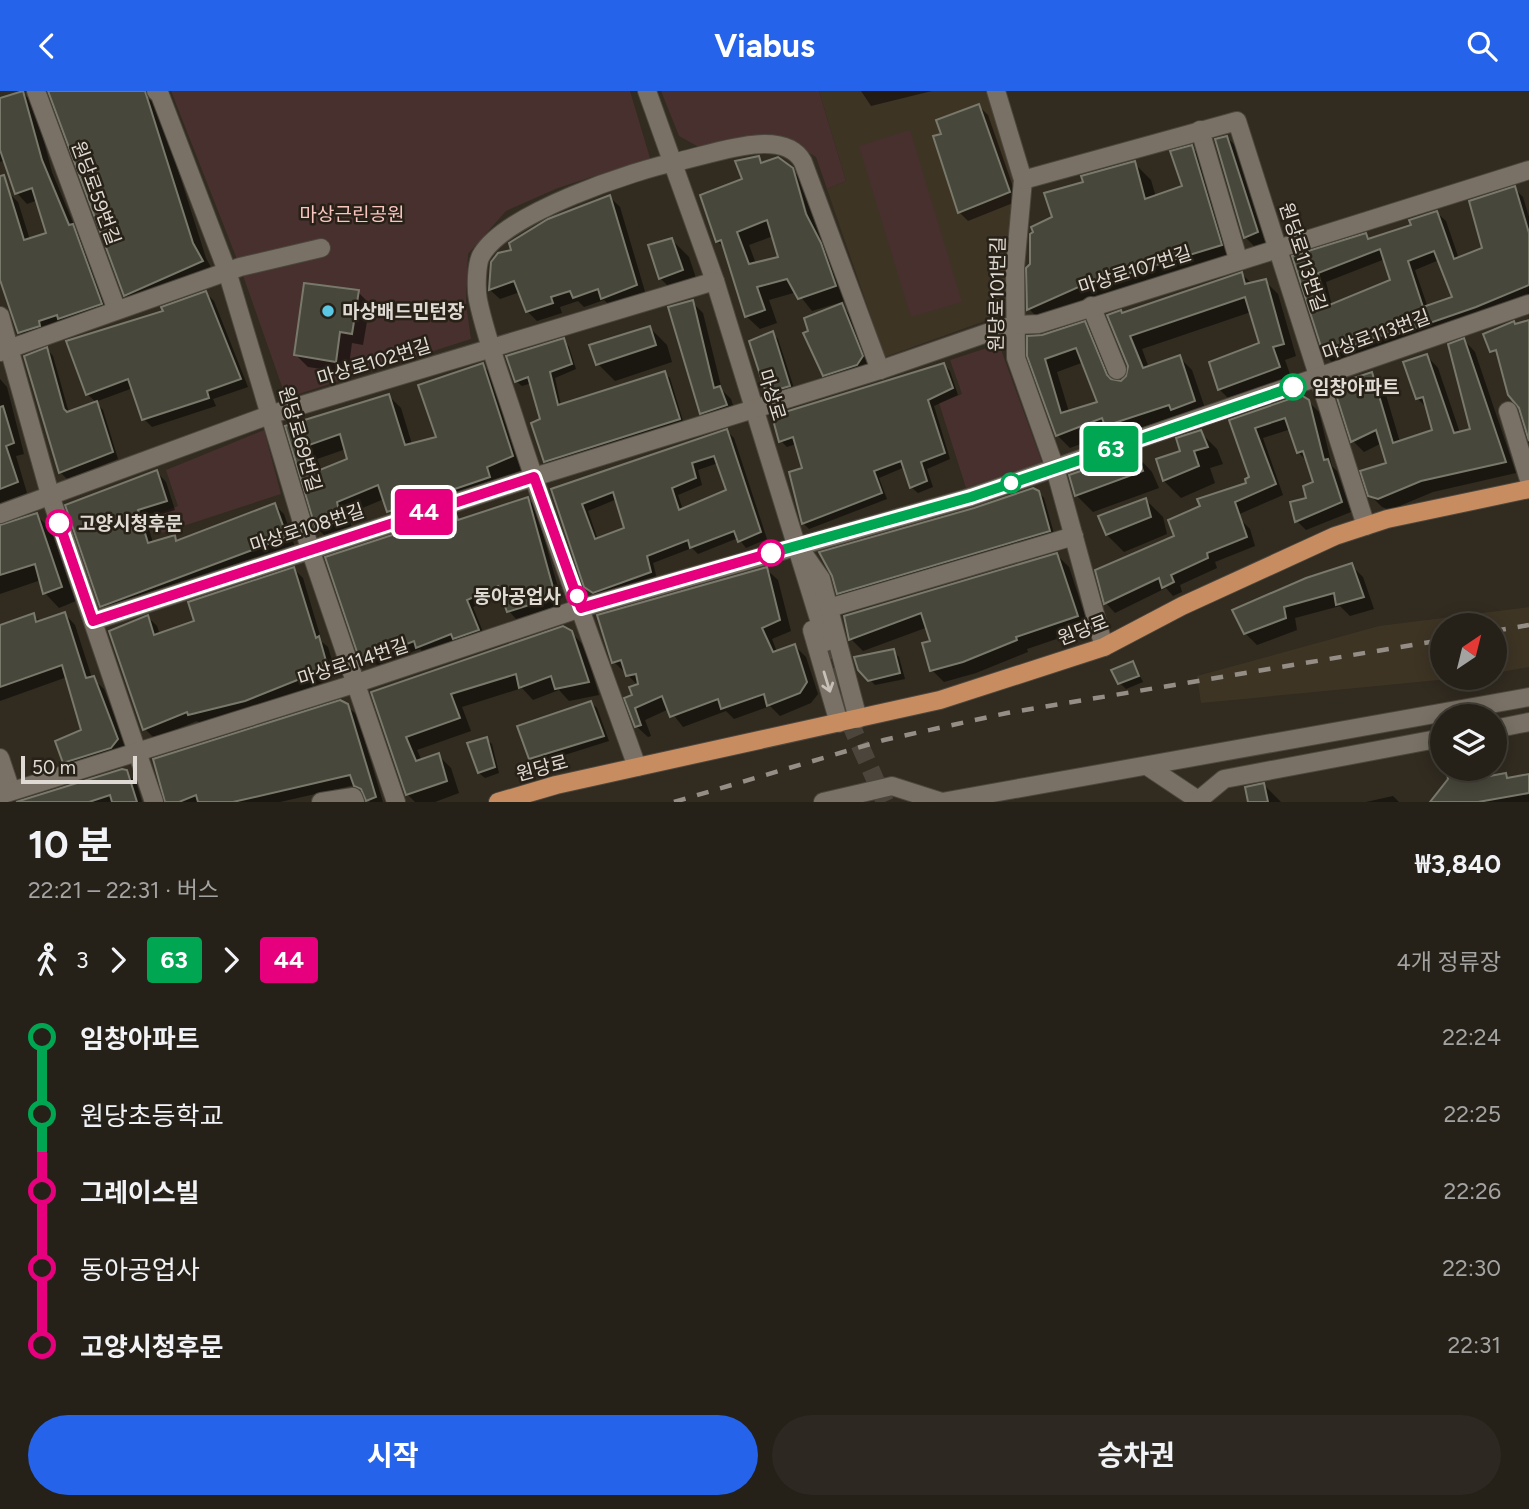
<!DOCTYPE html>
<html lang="ko">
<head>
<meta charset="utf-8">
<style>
	body { margin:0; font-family:Figtree,"Noto Sans KR",sans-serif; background:#2d2821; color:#f1f3f6; height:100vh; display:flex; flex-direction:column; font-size:26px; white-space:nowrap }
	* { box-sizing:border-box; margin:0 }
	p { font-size:23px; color:#a3a3a2 }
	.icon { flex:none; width:38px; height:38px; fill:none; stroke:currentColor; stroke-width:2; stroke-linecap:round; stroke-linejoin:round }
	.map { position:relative; height:711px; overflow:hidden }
	.side { display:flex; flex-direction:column; background:#252018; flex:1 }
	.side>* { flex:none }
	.badge { padding:0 14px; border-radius:5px; font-size:24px; line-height:46px }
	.needle { width:46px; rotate:35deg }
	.fabs { position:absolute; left:1430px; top:522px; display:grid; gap:14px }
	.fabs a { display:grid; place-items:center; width:77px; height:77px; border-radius:50%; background:#252018; box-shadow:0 4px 18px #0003,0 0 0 2px #423e37; font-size:35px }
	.scale { position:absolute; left:21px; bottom:18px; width:116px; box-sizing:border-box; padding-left:7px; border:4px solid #dfdad4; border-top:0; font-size:19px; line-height:24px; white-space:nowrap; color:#dfdad4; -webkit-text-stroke:5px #272117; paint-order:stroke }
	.map>.badge { position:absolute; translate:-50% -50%; box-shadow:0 0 0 4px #fff }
	.legs { display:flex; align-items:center; gap:10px; height:77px; padding:0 28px; font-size:23px }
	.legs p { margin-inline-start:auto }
	.head { display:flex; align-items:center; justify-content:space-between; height:119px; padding:0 28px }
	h1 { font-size:38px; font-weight:700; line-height:52px }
	.action { display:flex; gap:14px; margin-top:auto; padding:14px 28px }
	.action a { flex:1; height:80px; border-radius:42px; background:#2563eb; color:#fff; font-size:28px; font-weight:700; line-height:80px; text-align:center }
	.action a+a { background:#2d2821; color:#f1f3f6 }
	ul { padding:0 28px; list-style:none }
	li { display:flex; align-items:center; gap:24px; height:77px; font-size:26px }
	li i { display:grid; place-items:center; width:10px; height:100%; margin:0 9px; background:currentColor }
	li i::after { content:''; width:18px; height:18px; margin:-9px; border:5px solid; border-radius:50%; background:#252018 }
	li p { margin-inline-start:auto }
	li:first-child i { background:linear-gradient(#0000 50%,currentColor 0) }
	li:last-child i { background:linear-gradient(currentColor 50%,#0000 0) }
	header { display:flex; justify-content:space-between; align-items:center; height:91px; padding:0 28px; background:#2563eb; color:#fff; font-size:32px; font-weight:700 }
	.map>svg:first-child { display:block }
	.built { fill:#3e3424 }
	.green { fill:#47302e }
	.shadow { fill:#0007; fill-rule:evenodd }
	.building { fill:#47473b; stroke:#78786b; stroke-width:2; fill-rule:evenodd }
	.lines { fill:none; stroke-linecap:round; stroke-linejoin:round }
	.minor-tunnel { stroke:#4b453b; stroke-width:18; stroke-dasharray:18 9; stroke-linecap:butt }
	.minor-casing { stroke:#4c473e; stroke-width:20 }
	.major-casing { stroke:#4c473e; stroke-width:20 }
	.minor { stroke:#797165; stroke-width:18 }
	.major { stroke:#c88c61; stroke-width:18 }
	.rail { stroke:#948e86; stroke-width:4.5; stroke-dasharray:12 12; stroke-linecap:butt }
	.oneway { stroke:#c6c0b8 }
	.line-1-casing { stroke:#fff; stroke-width:16 }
	.line-2-casing { stroke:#fff; stroke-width:16 }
	.line-1 { stroke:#00a651; stroke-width:10 }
	.line-2 { stroke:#e6007e; stroke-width:10 }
	.poi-dot { fill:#5ac8e5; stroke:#272117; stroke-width:2.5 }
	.stop-1-dot { fill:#fff; stroke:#00a651; stroke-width:3.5 }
	.stop-2-dot { fill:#fff; stroke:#e6007e; stroke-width:3.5 }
	.labels { text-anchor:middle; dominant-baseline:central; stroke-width:5; stroke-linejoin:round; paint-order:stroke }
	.street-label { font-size:19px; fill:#dfdad4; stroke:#272117 }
	.park-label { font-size:19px; fill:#fbc5bf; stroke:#272117 }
	.poi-label { font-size:19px; font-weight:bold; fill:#dfdad4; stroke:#272117; text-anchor:start }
	.stop-label { font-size:19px; font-weight:bold; fill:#dfdad4; stroke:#272117; text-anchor:start }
</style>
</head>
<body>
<header><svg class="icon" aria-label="back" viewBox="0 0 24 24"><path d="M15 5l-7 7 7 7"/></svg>Viabus<svg class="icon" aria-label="search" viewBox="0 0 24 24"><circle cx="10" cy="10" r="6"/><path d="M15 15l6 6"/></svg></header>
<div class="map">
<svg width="1529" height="711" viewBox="0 0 1529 711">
	<rect width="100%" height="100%" fill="#312b20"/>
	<g class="built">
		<path d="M819 0H987L1014 94 1004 223 885 266 827 98 846 90Z"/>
		<path d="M1529 516V576L1495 582 1494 534H1442V586H1470L1201 612 1197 585 1379 535Z"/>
	</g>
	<g class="green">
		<path d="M171 0H630L650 67 558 97 506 120 468 163 466 213 471 248 286 307 240 176Z"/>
		<path d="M661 0H819L846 90 827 98 816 66 799 56 704 59 679 45Z"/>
		<path d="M910 39 962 211 911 226 859 55Z"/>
		<path d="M999 253 1042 371 966 397 939 312 962 303 950 269Z"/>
		<path d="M264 339 281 403 162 442 155 424 178 415 166 379Z"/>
	</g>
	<g class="shadow">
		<path d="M50 0H140L158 16 206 167 215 184 139 218 125 204Z"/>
		<path d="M861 0H932L871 15Z"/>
		<path d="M23 2 34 13 52 81 76 139 83 146 112 224 31 252 20 241 0 185V103L7 100 18 111 30 149 48 143 38 109 27 113 17 102 5 69 0 71V10Z"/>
		<path d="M979 15 988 24 1018 110 968 130 959 121 943 44Z"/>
		<path d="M1227 46 1244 64 1274 158 1262 163 1245 146Z"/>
		<path d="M1191 56 1208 73 1238 171 1045 234 1029 218 1055 127 1085 92 1134 72 1151 89 1156 106 1184 96Z"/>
		<path d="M758 67 806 132 810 131 796 83 806 92 818 138 833 167 848 209 812 220 797 201 769 209 777 232 760 238 746 225 726 158 717 150 744 89ZM773 145 780 167 756 173 749 154Z"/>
		<path d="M1514 97 1523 106 1529 126V205L1334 273 1325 264 1294 167 1366 144 1371 149 1413 135 1437 122 1446 130 1459 168 1484 158ZM1385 168 1393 190 1332 215 1326 191ZM1439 169 1454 207 1428 217 1415 179Z"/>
		<path d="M610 106 620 116 646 204 613 217 604 209 584 216 578 210 560 216 562 222 537 230 527 220 520 201 500 208 490 199 492 172Z"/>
		<path d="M672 149 689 166 699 196 678 205 661 188 650 155Z"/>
		<path d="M1242 183 1252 193 1265 190 1278 203 1296 265 1285 269 1292 289 1232 311 1220 299 1211 273 1261 253 1251 221 1142 258 1149 277 1179 266 1192 279 1207 323 1119 347 1113 341 1070 357 1057 344 1029 265 1042 246 1085 232 1097 245 1116 291 1121 292 1128 286 1130 275 1123 223ZM1084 271 1100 312 1069 321 1057 281Z"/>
		<path d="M358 201 370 213 363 254 352 252 348 282 308 276 296 264Z"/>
		<path d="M206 202 214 210 248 296 213 308 216 315 152 336 144 328 133 297 95 311 103 319 118 368 67 388 60 381 47 258 53 265 69 322 97 312 87 303 165 221Z"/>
		<path d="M692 211 703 222 722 299 731 308 737 326 712 333 701 322Z"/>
		<path d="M841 214 851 225 872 276 832 293 822 283 805 243Z"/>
		<path d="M650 237 667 254 672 271 615 290 598 273Z"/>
		<path d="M772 242 778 248 795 300 773 307 768 301Z"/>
		<path d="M1464 249 1475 261 1516 382 1433 401 1390 419 1382 416 1370 404 1388 373 1382 352 1364 361 1353 350 1371 283 1383 294 1400 351 1434 340 1428 318 1417 307 1427 265 1438 277 1460 342 1472 339Z"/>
		<path d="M564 250 569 256 576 278 555 287 561 315 664 282 670 287 684 333 551 376 545 370 542 329 532 292 522 295 516 290Z"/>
		<path d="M482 274 495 286 525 378 401 433 389 420 384 408 348 423 353 441 330 450 318 438 287 336 389 305 401 317 412 353 438 347ZM346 358 350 369 322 380 317 368Z"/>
		<path d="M944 274 950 280 958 304 934 315 950 368 927 378 933 396 918 402 911 396 905 376 879 387 887 408 809 438 803 432 804 378 796 353 787 356 781 350Z"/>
		<path d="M0 288 7 296 24 363 16 365 27 402 0 412Z"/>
		<path d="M1308 310 1319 321 1332 375 1337 380 1351 421 1306 439 1297 430 1315 392 1309 372 1298 361 1291 338 1263 347 1283 404 1219 432 1240 428 1250 438 1255 455 1215 471 1217 477 1180 494 1182 501 1173 505 1166 497 1115 522 1106 512 1176 446 1249 393 1251 387 1231 330Z"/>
		<path d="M727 340 734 347 767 448 746 457 738 447 698 463 692 457 653 472 657 488 601 508 593 503 586 495 554 399ZM718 372 728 400 683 419 678 404 702 394 698 379ZM617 408 626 438 598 449 588 420Z"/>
		<path d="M1200 341 1217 358 1223 373 1210 377 1215 392 1181 407 1164 390 1158 369 1182 361Z"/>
		<path d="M1135 363 1152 381 1159 397 1093 421 1076 404Z"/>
		<path d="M157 381 166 391 175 419 146 428 153 452 174 446 179 451 275 414 284 423 295 456 111 524 102 515 68 415Z"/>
		<path d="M1038 401 1044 407 1055 446 844 508 838 502Z"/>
		<path d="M528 408 535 415 561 507 553 516 516 528 509 520 502 503 473 516 485 546 425 563 420 558 378 574 367 571 360 563 455 425 460 430Z"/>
		<path d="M1146 409 1163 426 1167 443 1124 461 1107 444Z"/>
		<path d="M36 424 51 438 76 510 59 517 45 502 41 489 0 503V436Z"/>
		<path d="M1057 464 1069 476 1089 537 1027 558 1028 561 976 582 944 591 932 579V551L928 536 863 560 851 548 846 526Z"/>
		<path d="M1351 474 1363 486 1374 518 1350 525 1340 515 1295 527 1297 539 1257 554 1245 542 1235 520Z"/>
		<path d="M294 478 303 487 322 551 328 556 335 580 329 589 255 618 199 632 197 630 154 647 145 638 148 526 157 535 160 544 196 531Z"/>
		<path d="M766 478 778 489 791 540 772 548 777 561 795 555 806 566 818 603 811 612 780 625 770 615 734 628 726 620 683 636 669 618 645 629 651 645 648 646 636 635 634 605 639 595 614 571Z"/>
		<path d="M65 523 75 534 92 587 104 598 128 659 75 682 65 671 83 640 67 586 0 610V536L33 524 41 531Z"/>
		<path d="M571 541 584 555 599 604 569 610 559 599 533 609 522 597 462 616 471 640 417 659 422 670 438 664 451 677 459 702 435 711H415L407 703 373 602Z"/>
		<path d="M893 560 899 566 905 588 875 594 859 578Z"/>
		<path d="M1133 572 1143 591 1126 598 1120 592Z"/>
		<path d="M591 612 597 617 609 650 536 673 531 667Z"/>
		<path d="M347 615 357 624 383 711H370L355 694 280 711H168L155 669Z"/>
		<path d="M486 648 492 653 499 682 485 687 479 682Z"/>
		<path d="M1448 677H1478L1488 687 1505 684 1510 689 1529 684V711H1433L1449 689Z"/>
		<path d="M122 679 136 691 142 711H14Z"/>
		<path d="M1264 694 1281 711H1250L1247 697Z"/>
		<path d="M1393 705 1399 711H1366Z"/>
	</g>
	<g class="building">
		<path d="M23 0 42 69 69 134 73 133 102 213 58 228 57 224 39 230 40 235 18 242 0 189V85L4 84 24 149 46 142 32 97 15 103 0 59V7Z"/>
		<path d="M48 0H145L193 152 203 170 124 205Z"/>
		<path d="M979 13 1010 101 958 122 933 45 941 43 936 29Z"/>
		<path d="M1227 45 1258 141 1244 147 1215 48Z"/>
		<path d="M1192 54 1222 154 1114 187 1112 181 1027 219 1026 177 1030 173V143L1033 141 1031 136 1052 126 1044 102 1083 91 1081 85 1135 70 1145 108 1182 95 1170 60Z"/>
		<path d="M759 65 761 72 778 66 793 77 806 123 821 152 836 195 798 208 787 188 757 196 765 219 745 226 721 149 716 151 700 104 742 88 735 70ZM767 129 778 166 749 173 737 141Z"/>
		<path d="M1515 95 1529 142V194L1476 216 1395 244 1394 240 1324 265 1292 165 1366 142 1368 148 1411 134 1409 129 1437 120 1454 168 1482 157 1469 110ZM1380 158 1390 189 1327 215 1318 182ZM1434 160 1452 206 1423 216 1408 170Z"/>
		<path d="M610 104 637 194 601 208 598 198 573 207 570 200 551 206 553 212 526 221 514 190 489 199 491 171 498 162 511 159 509 152 548 128Z"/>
		<path d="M672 147 683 179 659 188 648 154Z"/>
		<path d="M1242 181 1245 193 1266 188 1284 253 1273 256 1280 276 1218 299 1209 271 1259 252 1245 206 1130 245 1143 277 1180 264 1195 310 1171 319 1169 314 1105 335 1102 327 1056 345 1027 265V245L1042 244 1085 230 1107 284 1111 288 1121 290 1126 285 1128 275 1107 224 1121 219 1122 222ZM1076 257 1097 311 1061 322 1045 268Z"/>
		<path d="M304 192 359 199 352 243 340 241 336 271 294 264Z"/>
		<path d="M206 200 241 288 207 300 209 307 142 329 128 288 86 304 66 250 163 220 161 216Z"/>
		<path d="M693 209 714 297 720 295 727 314 700 323 668 216Z"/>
		<path d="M842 212 863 265 857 274 823 285 803 242 808 240 804 227Z"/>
		<path d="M1529 229V350L1519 317 1508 304 1496 259 1490 261 1483 243 1514 230 1515 233Z"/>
		<path d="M650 235 656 254 596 274 589 254Z"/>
		<path d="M773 240 790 295 766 302 749 250Z"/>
		<path d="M564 247 572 273 550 281 558 314 665 280 680 328 544 371 531 332 540 328 528 286 515 291 506 265Z"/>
		<path d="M1464 247 1506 371 1421 390 1378 408 1368 405 1360 380 1386 372 1376 339 1351 351 1333 294 1372 281 1393 352 1432 339 1423 306 1416 308 1403 271 1427 263 1454 342 1470 338 1448 253Z"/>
		<path d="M47 256 64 318 67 321 97 310 113 361 59 382 24 265Z"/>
		<path d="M483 272 513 365 487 376 490 386 387 421 378 394 337 411 341 429 316 439 285 335 389 303 405 354 436 346 418 294ZM340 343 347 368 315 381 306 355Z"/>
		<path d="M944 272 953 297 928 309 945 362 921 371 927 390 910 397 901 370 874 380 882 402 802 433 789 381 802 377 793 346 779 351 772 325Z"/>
		<path d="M1301 304 1309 309 1324 369 1328 368 1342 411 1295 431 1290 411 1306 407 1303 395 1313 391 1303 360 1297 362 1285 327 1255 337 1276 393 1235 411 1247 446 1207 462 1208 467 1171 484 1174 491 1162 497 1159 487 1104 513 1095 479 1174 445 1168 429 1200 415 1197 408 1246 392 1245 388 1249 386 1229 329Z"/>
		<path d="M3 315 14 352 6 355 18 391 0 398V316Z"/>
		<path d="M727 338 761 441 738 451 734 440 690 457 688 449 647 465 651 481 593 502 584 496 551 398ZM714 365 726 399 679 419 672 397 696 387 692 372ZM613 401 624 437 595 448 582 413Z"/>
		<path d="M1201 339 1208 356 1194 360 1199 375 1163 390 1156 368 1180 360 1176 347Z"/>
		<path d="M1136 361 1143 380 1075 405 1069 384Z"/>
		<path d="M157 379 167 410 138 419 148 452 175 444 176 450 275 412 287 446 100 516 65 414Z"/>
		<path d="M1033 397 1039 400 1050 440 837 503 832 485 819 461 974 417Z"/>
		<path d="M528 406 554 500 545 509 507 521 498 495 467 509 479 539 453 548 451 543 416 557 414 550 370 568 358 564 325 466 456 423 458 429Z"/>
		<path d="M1146 407 1151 426 1106 444 1098 425Z"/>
		<path d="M37 422 62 496 43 503 35 473 0 484V434Z"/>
		<path d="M1057 462 1078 525 1016 546 1017 549 963 571 930 580 922 552 930 550 921 522 849 549 844 525Z"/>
		<path d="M1352 472 1364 506 1336 514 1334 502 1284 516 1286 527 1244 543 1232 519 1306 487Z"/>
		<path d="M294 476 316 547 319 545 326 570 320 580 245 610 188 624 187 621 143 639 109 540 148 524 154 544 194 530 188 511Z"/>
		<path d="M767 476 780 529 762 537 773 561 795 553 807 591 800 602 767 615 764 603 721 618 718 608 670 626 662 605 635 617 641 634 635 636 624 607 632 604 629 596 638 593 636 583 626 585 621 569 612 572 597 524Z"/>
		<path d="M65 521 86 587 94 585 118 648 111 657 63 672 55 650 81 639 62 574 0 596V534L34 522 36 531Z"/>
		<path d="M563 535 572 540 589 591 555 598 551 585 519 597 516 583 451 603 460 627 406 646 416 670 439 662 447 690 406 704 371 601Z"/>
		<path d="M894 558 900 582 868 590 858 579 854 566Z"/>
		<path d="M1133 570 1139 585 1118 593 1111 579Z"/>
		<path d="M340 609 348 613 376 706 366 710 361 698 354 695 350 684 233 711H198L196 704 179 711H165L153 668Z"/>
		<path d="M591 610 604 645 529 668 517 635Z"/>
		<path d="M487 646 495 676 478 682 467 652Z"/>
		<path d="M1446 677H1466L1468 689 1506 682 1507 687 1529 683V702L1478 711H1430L1448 688Z"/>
		<path d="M122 678 127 679 137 711H112L110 704 89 711H16Z"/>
		<path d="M1264 692 1268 711H1248L1245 696Z"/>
	</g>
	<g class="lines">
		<path class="minor-tunnel" d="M826 551 851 634 885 711"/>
		<defs>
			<g id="minor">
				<path d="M36 0 116 217"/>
				<path d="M156 0 160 4 227 180 310 458 396 711"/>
				<path d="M647 0 715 190 826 551"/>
				<path d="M996 0 1023 89 1015 177 1016 267 1055 377 1104 556"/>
				<path d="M1200 39 1238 168"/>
				<path d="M1023 89 1237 30 1366 435"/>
				<path d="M1091 215 1117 279"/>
				<path d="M0 225 51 407 154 711"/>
				<path d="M0 261 240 176 321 157"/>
				<path d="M1508 320 1529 389"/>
				<path d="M0 423 272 323 715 190"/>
				<path d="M805 465 821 488 858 628"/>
				<path d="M829 517 1074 445"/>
				<path d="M93 530 534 386 880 279 987 242 1015 234 1039 233 1529 79"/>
				<path d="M812 539 839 632"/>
				<path d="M1494 638 1529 631"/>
				<path d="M0 667 11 700"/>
				<path d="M1147 675 1201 711"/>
				<path d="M637 676C597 563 554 450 517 336 504 294 487 252 478 209 476 199 476 171 482 163 507 122 633 79 680 70 713 63 784 35 803 71L880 279"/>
				<path d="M0 704 354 593 581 517 971 406 1529 213"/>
				<path d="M1200 708 1224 688 1442 647"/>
				<path d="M321 711 353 706 355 711"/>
				<path d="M823 711 892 695 942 711"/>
				<path d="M942 711 1529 606"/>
			</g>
			<path id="major" d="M498 711 556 694 940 609 1104 556 1182 515 1335 445 1387 428 1529 398"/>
		</defs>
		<use href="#minor" class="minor-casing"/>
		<use href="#major" class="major-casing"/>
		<use href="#minor" class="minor"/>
		<use href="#major" class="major"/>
		<g class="rail">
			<path d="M1494 540 1529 534"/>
			<path d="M674 711 884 649 1007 622 1442 549"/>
		</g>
	</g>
	<defs><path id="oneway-shaft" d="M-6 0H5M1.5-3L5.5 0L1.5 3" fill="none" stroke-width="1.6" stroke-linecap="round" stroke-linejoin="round" transform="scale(1.75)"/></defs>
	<use class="oneway" href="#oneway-shaft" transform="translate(827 591) rotate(73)"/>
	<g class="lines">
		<defs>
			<path id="line-1" d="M771 462 971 406 1293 296"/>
			<path id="line-2" d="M59 432 93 530 534 386 581 517 771 462"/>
		</defs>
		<use href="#line-1" class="line-1-casing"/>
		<use href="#line-2" class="line-2-casing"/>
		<use href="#line-1" class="line-1"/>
		<use href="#line-2" class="line-2"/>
	</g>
	<circle class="poi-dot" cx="328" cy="220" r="7"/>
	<g class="stop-1-dot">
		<circle cx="1293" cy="296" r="12"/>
		<circle cx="1011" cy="392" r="9"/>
	</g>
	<g class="stop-2-dot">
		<circle cx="59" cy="432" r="12"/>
		<circle cx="771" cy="462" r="12"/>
		<circle cx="577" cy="505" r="9"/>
	</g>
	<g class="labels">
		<g class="street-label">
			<text transform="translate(96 102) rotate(70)">원당로59번길</text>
			<text transform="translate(1303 166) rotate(72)">원당로113번길</text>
			<text transform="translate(1135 179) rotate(-18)">마상로107번길</text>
			<text transform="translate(997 203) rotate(-89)">원당로101번길</text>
			<text transform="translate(1376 244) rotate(-20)">마상로113번길</text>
			<text transform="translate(374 271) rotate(-17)">마상로102번길</text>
			<text transform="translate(772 304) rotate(73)">마상로</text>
			<text transform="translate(300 348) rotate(74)">원당로69번길</text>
			<text transform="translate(307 437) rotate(-18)">마상로108번길</text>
			<text transform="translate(1083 539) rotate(-21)">원당로</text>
			<text transform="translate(353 571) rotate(-18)">마상로114번길</text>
			<text transform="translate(542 677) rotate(-15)">원당로</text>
		</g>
		<g class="park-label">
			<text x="352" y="123">마상근린공원</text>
		</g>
		<g class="poi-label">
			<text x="342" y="220">마상배드민턴장</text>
		</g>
		<g class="stop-label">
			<text x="1312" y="296">임창아파트</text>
			<text x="78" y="432">고양시청후문</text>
			<text x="561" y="505" text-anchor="end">동아공업사</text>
		</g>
	</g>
</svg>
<div class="fabs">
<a><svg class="needle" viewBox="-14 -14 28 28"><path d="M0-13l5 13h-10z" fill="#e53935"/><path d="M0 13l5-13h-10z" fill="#a3a3a2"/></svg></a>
<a><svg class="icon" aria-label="layers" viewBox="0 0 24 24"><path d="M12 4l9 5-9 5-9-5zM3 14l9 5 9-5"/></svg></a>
</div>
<div class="scale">50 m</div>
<b class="badge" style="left:1111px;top:358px;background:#00a651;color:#fff">63</b>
<b class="badge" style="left:424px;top:421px;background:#e6007e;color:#fff">44</b>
</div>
<section class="side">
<div class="head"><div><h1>10 분</h1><p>22:21 – 22:31 · 버스</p></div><b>₩3,840</b></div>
<div class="legs"><svg class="icon" aria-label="walk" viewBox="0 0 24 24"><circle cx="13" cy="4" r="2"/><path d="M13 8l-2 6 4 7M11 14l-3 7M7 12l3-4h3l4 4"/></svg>3<svg class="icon" aria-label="forward" viewBox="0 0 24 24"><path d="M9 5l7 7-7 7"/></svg><b class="badge" style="background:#00a651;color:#fff">63</b><svg class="icon" aria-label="forward" viewBox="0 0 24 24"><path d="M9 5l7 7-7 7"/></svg><b class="badge" style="background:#e6007e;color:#fff">44</b><p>4개 정류장</p></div>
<ul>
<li><i style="color:#00a651"></i><b>임창아파트</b><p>22:24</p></li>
<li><i style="color:#00a651"></i><span>원당초등학교</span><p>22:25</p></li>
<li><i style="color:#e6007e"></i><b>그레이스빌</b><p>22:26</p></li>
<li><i style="color:#e6007e"></i><span>동아공업사</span><p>22:30</p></li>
<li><i style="color:#e6007e"></i><b>고양시청후문</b><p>22:31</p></li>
</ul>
<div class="action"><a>시작</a><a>승차권</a></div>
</section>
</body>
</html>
